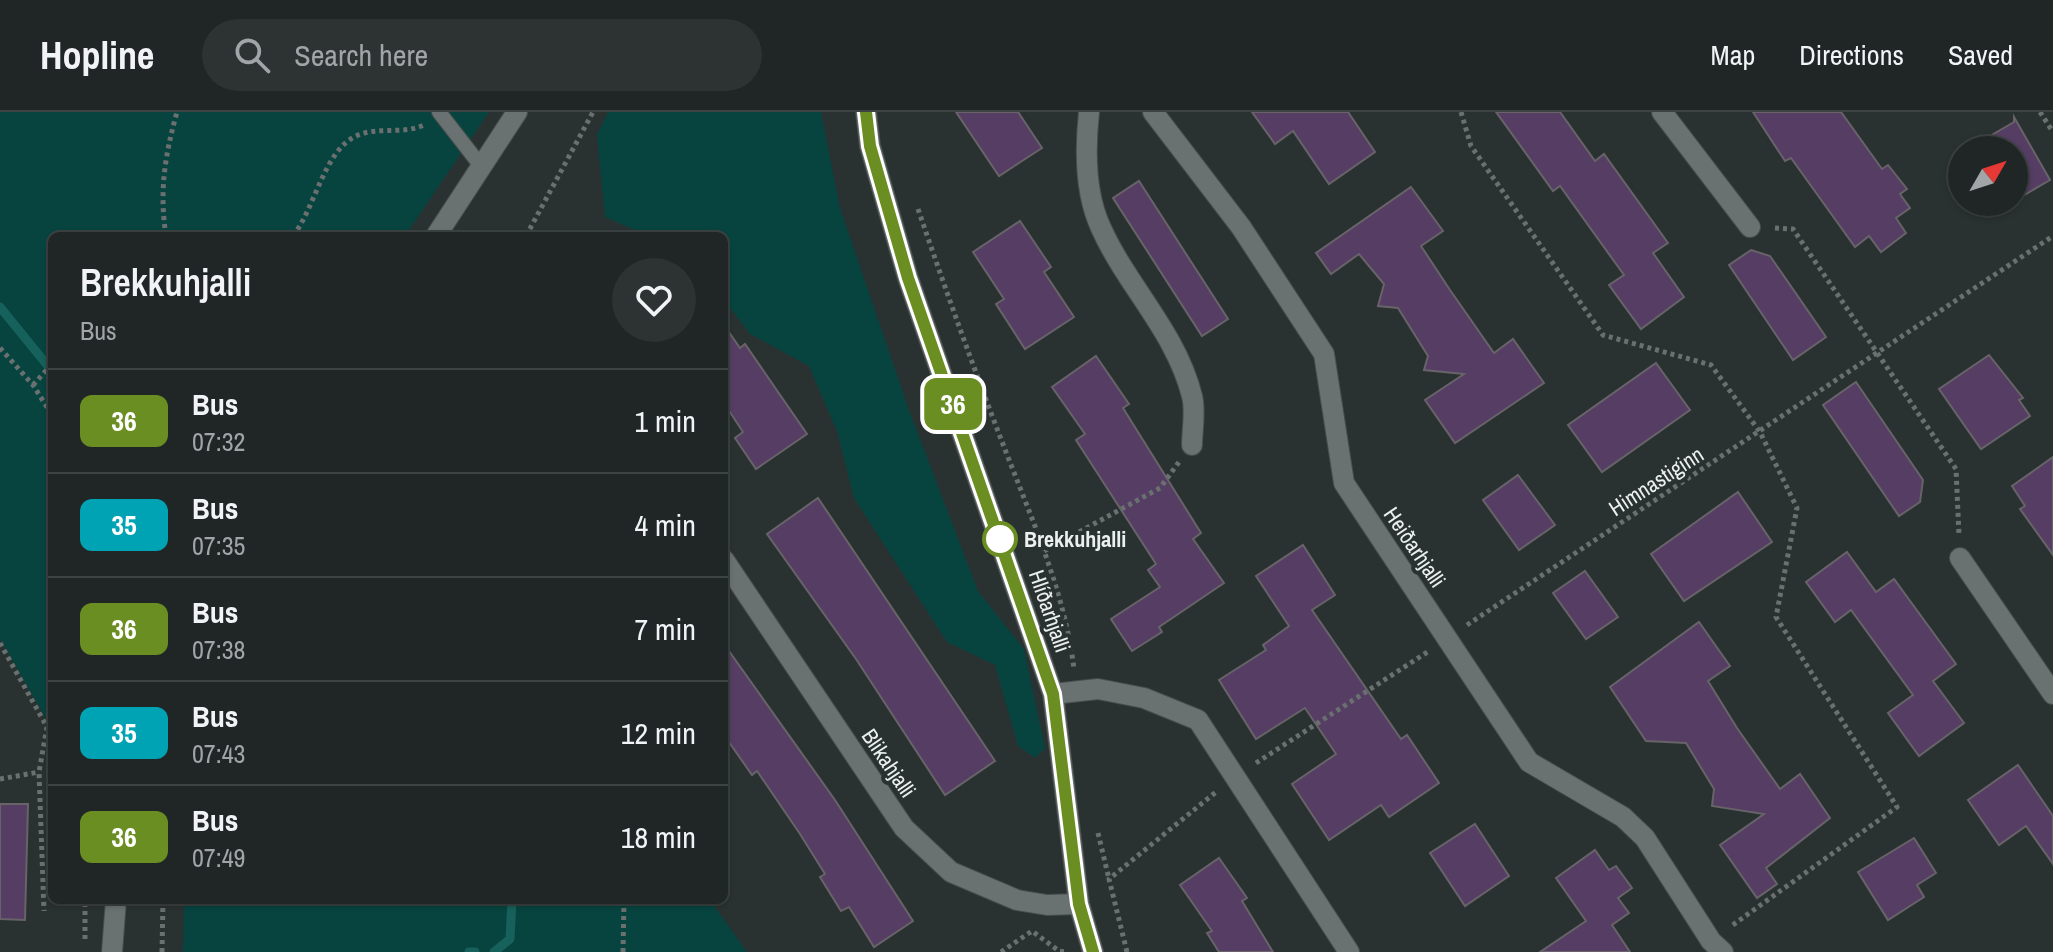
<!DOCTYPE html>
<html lang="en">
<head>
<meta charset="utf-8">
<style>
	body { margin:0; font-family:"Archivo Narrow",sans-serif; background:#2d3232; color:#f1f3f6; height:100vh; display:flex; flex-direction:column; font-size:30px; white-space:nowrap }
	* { box-sizing:border-box; margin:0 }
	p { font-size:26px; color:#a2a5a7 }
	.icon { flex:none; width:44px; height:44px; fill:none; stroke:currentColor; stroke-width:2; stroke-linecap:round; stroke-linejoin:round }
	.map { position:relative; flex:1; overflow:hidden }
	.sheet { position:absolute; left:48px; top:120px; width:680px; height:672px; display:flex; flex-direction:column; background:#202625; border-radius:12px; box-shadow:0 2px 6px #0004,0 0 0 2px #3d4342 }
	.sheet>* { flex:none }
	.badge { padding:0 16px; border-radius:12px; font-size:28px; line-height:52px }
	.needle { width:52px; rotate:51deg }
	.buttons { position:absolute; left:1948px; top:24px; display:grid; gap:16px }
	.buttons a { display:grid; place-items:center; width:80px; height:80px; border-radius:50%; background:#202625; box-shadow:0 2px 6px #0004,0 0 0 2px #3d4342; font-size:40px }
	.map>.badge { position:absolute; translate:-50% -50%; box-shadow:0 0 0 4px #fff }
	.round { display:grid; place-items:center; flex:none; width:84px; height:84px; border-radius:42px; background:#2d3232 }
	.summary { display:flex; align-items:center; justify-content:space-between; height:136px; padding:0 32px }
	h1 { font-size:38px; font-weight:600; line-height:60px }
	ul { padding:0; list-style:none }
	li { display:flex; align-items:center; gap:24px; height:104px; padding:0 32px; border-top:2px solid #3d4342 }
	li div { flex:1 }
	li b { display:block; font-size:30px }
	li em { font-style:normal }
	li .badge { min-width:88px; font-weight:700; text-align:center }
	header { display:flex; align-items:center; gap:48px; box-sizing:border-box; height:112px; padding:0 40px; background:#202625; border-bottom:2px solid #3d4342 }
	header strong { font-size:38px }
	nav { display:flex; gap:44px; margin-inline-start:auto; font-size:28px }
	.search { width:560px; height:72px; background:#2d3232; display:flex; align-items:center; gap:20px; box-sizing:border-box; padding:0 28px; border-radius:44px; color:#a2a5a7; font-size:30px }
	.map>svg:first-child { display:block }
	.green { fill:#074440 }
	.lines { fill:none; stroke-linecap:round; stroke-linejoin:round }
	.stream { stroke:#16615b; stroke-width:9 }
	.building { fill:#553d64; stroke:#676369; stroke-width:2 }
	.lane-casing { stroke:#474d4c; stroke-width:16 }
	.street-casing { stroke:#474d4c; stroke-width:22 }
	.secondary-casing { stroke:#474d4c; stroke-width:22 }
	.path { stroke:#69706f; stroke-width:5; stroke-dasharray:4 4; stroke-linecap:butt }
	.lane { stroke:#6a7271; stroke-width:14 }
	.street { stroke:#6a7271; stroke-width:20 }
	.secondary { stroke:#6a7271; stroke-width:20 }
	.line-casing { stroke:#fff; stroke-width:18 }
	.line { stroke:#6b8e23; stroke-width:12 }
	.stop-dot { fill:#fff; stroke:#6b8e23; stroke-width:4 }
	.labels { text-anchor:middle; dominant-baseline:central; stroke-width:8; stroke-linejoin:round; paint-order:stroke }
	.street-label { font-size:22px; fill:#ebefef; stroke:#2a3231 }
	.stop-label { font-size:22px; font-weight:bold; fill:#ebefef; stroke:#2a3231; text-anchor:start }
</style>
</head>
<body>
<header>
<strong>Hopline</strong>
<div class="search"><svg class="icon" aria-label="search" viewBox="0 0 24 24"><circle cx="10" cy="10" r="6"/><path d="M15 15l6 6"/></svg>Search here</div>
<nav><a>Map</a><a>Directions</a><a>Saved</a></nav>
</header>
<div class="map">
<svg width="2053" height="840" viewBox="0 0 2053 840">
	<rect width="100%" height="100%" fill="#2a3231"/>
	<g class="green">
		<path d="M0 0H489L405 124H52V617L0 527Z"/>
		<path d="M608 0H821L840 96 909 298 978 479 1024 537 1045 636 1035 646 1018 634 995 553 947 530 854 386 837 319 809 254 750 222 724 188V124H648L605 105 597 23Z"/>
		<path d="M184 788H710L747 840H183Z"/>
	</g>
	<g class="lines">
		<g class="stream">
			<path d="M0 195 52 259"/>
			<path d="M469 840H475"/>
			<path d="M494 840 510 827 512 788"/>
		</g>
	</g>
	<g class="building">
		<path d="M956 0H1018L1042 36 999 64Z"/>
		<path d="M1252 0H1348L1375 40 1329 72 1293 19 1275 32Z"/>
		<path d="M1496 0H1560L1595 49 1604 42 1668 131 1653 141 1684 185 1641 217 1609 173 1624 163 1560 74 1553 79Z"/>
		<path d="M1753 0H1841L1882 57 1888 53 1907 77 1900 82 1910 96 1896 106 1906 121 1881 140 1869 124 1855 135 1791 46 1785 49Z"/>
		<path d="M2014 5 2050 68 2014 89V38H1966L2014 10Z"/>
		<path d="M1139 69 1228 207 1202 224 1113 86Z"/>
		<path d="M1411 75 1443 119 1421 134 1450 178 1494 241 1513 227 1544 271 1455 331 1425 288 1464 262 1424 258 1428 244 1398 196 1378 194 1384 172 1359 142 1331 162 1316 141Z"/>
		<path d="M1020 109 1051 155 1044 160 1074 205 1025 237 996 192 1004 187 973 140Z"/>
		<path d="M1751 138 1770 144 1826 225 1793 248 1729 153Z"/>
		<path d="M724 213 740 236 745 232 807 322 756 357 735 326 743 320 724 291Z"/>
		<path d="M1989 243 2023 286 2019 288 2030 304 1981 337 1939 277Z"/>
		<path d="M1096 244 1129 292 1123 296 1201 421 1193 427 1224 471 1159 515 1162 520 1132 539 1111 507 1160 475 1148 458 1156 452 1076 328 1085 322 1052 275Z"/>
		<path d="M1656 251 1690 298 1602 360 1568 313Z"/>
		<path d="M1856 270 1923 368 1920 390 1899 404 1823 293Z"/>
		<path d="M2053 345V443L2020 397 2025 394 2012 374Z"/>
		<path d="M1518 363 1555 413 1519 438 1483 388Z"/>
		<path d="M1738 380 1772 430 1684 489 1651 442Z"/>
		<path d="M818 386 995 649 945 683 856 547 767 422Z"/>
		<path d="M1303 433 1335 483 1312 498 1401 627 1407 623 1439 671 1389 705 1381 693 1329 728 1292 672 1336 642 1305 596 1256 627 1219 568 1266 538 1263 533 1289 514 1256 464Z"/>
		<path d="M1847 440 1876 480 1894 467 1956 552 1933 569 1964 611 1919 644 1888 601 1913 583 1851 498 1835 510 1806 470Z"/>
		<path d="M1585 459 1618 505 1586 527 1553 481Z"/>
		<path d="M1699 510 1730 554 1708 569 1737 616 1780 677 1800 662 1830 706 1766 756 1777 772 1757 786 1720 733 1764 702 1712 694 1714 677 1686 631 1646 629 1610 575Z"/>
		<path d="M724 532 835 688 913 809 874 835 849 795 841 799 820 765 825 762 800 722 757 659 752 663 724 623Z"/>
		<path d="M2018 653 2053 704V752L2026 714 1999 733 1968 688Z"/>
		<path d="M0 692H28L25 808 0 807Z"/>
		<path d="M1475 712 1509 764 1465 794 1430 741Z"/>
		<path d="M1914 726 1936 761 1917 773 1924 785 1888 808 1858 760Z"/>
		<path d="M1595 738 1609 758 1616 754 1632 776 1618 786 1629 801 1612 813 1630 840H1540L1586 809 1556 766Z"/>
		<path d="M1219 746 1247 786 1242 789 1273 840H1219L1207 821 1212 819 1180 773Z"/>
	</g>
	<g class="lines">
		<defs>
			<path id="lane" d="M439 0 481 54"/>
			<g id="street">
				<path d="M1089 0C1085 37 1085 82 1101 116 1127 174 1176 220 1192 284 1196 299 1192 318 1192 333"/>
				<path d="M1153 0 1241 115 1324 242 1344 371 1529 650 1623 705 1645 726 1711 829 1723 840"/>
				<path d="M1662 0 1750 115"/>
				<path d="M1960 446 2053 582"/>
				<path d="M724 448 904 716 951 760 1017 788 1047 793 1079 792"/>
				<path d="M1053 582 1098 577 1144 586 1198 608 1349 840"/>
			</g>
			<g id="secondary">
				<path d="M866 0 870 34 908 166 1053 582 1079 792 1093 840"/>
				<path d="M436 124 517 0"/>
				<path d="M112 840 116 788"/>
			</g>
		</defs>
		<use href="#lane" class="lane-casing"/>
		<use href="#street" class="street-casing"/>
		<use href="#secondary" class="secondary-casing"/>
		<g class="path">
			<path d="M1461 0 1471 34 1603 223 1711 253 1760 320 1797 396 1776 505 1897 695 1730 815"/>
			<path d="M2040 0 2053 20"/>
			<path d="M918 97C946 179 975 260 1006 340 1033 410 1065 482 1074 557"/>
			<path d="M1775 116 1793 117 1956 357 1959 423"/>
			<path d="M166 124C159 79 165 43 177 0"/>
			<path d="M293 124C315 96 324 39 356 24 377 14 402 23 424 13"/>
			<path d="M526 124 593 0"/>
			<path d="M0 236 33 273 52 303"/>
			<path d="M33 273 52 252"/>
			<path d="M1044 439 1160 376 1179 350"/>
			<path d="M1467 513 2053 124"/>
			<path d="M0 531 47 615 39 660 44 799"/>
			<path d="M1256 651 1429 539"/>
			<path d="M0 667 39 660"/>
			<path d="M1098 721 1109 767"/>
			<path d="M85 827V788"/>
			<path d="M162 840 163 788"/>
			<path d="M623 840 624 788"/>
			<path d="M1001 840 1032 819 1059 839 1067 840"/>
			<path d="M1127 840 1109 767 1216 680"/>
		</g>
		<use href="#lane" class="lane"/>
		<use href="#street" class="street"/>
		<use href="#secondary" class="secondary"/>
	</g>
	<g class="lines">
		<defs>
			<path id="line" d="M866 0 870 34 908 166 1053 582 1079 792 1093 840"/>
		</defs>
		<use href="#line" class="line-casing"/>
		<use href="#line" class="line"/>
	</g>
	<circle class="stop-dot" cx="1000" cy="427" r="16"/>
	<g class="labels">
		<g class="street-label">
			<text transform="translate(1656 369) rotate(-33)">Himnastiginn</text>
			<text transform="translate(1415 435) rotate(56)">Heiðarhjalli</text>
			<text transform="translate(1050 499) rotate(71)">Hlíðarhjalli</text>
			<text transform="translate(889 651) rotate(56)">Blikahjalli</text>
		</g>
		<g class="stop-label">
			<text x="1024" y="427">Brekkuhjalli</text>
		</g>
	</g>
</svg>
<div class="buttons">
<a><svg class="needle" viewBox="-14 -14 28 28"><path d="M0-13l5 13h-10z" fill="#e53935"/><path d="M0 13l5-13h-10z" fill="#a2a5a7"/></svg></a>
</div>
<b class="badge" style="left:953px;top:292px;background:#6b8e23;color:#fff">36</b>
<section class="sheet">
<div class="summary"><div><h1>Brekkuhjalli</h1><p>Bus</p></div><a class="round"><svg class="icon" aria-label="heart" viewBox="0 0 24 24"><path d="M12 20l-8-8c-3-5 5-10 8-4 3-6 11-1 8 4z"/></svg></a></div>
<ul>
<li><span class="badge" style="background:#6b8e23;color:#fff">36</span><div><b>Bus</b><p>07:32</p></div><em>1 min</em></li>
<li><span class="badge" style="background:#00a3b4;color:#fff">35</span><div><b>Bus</b><p>07:35</p></div><em>4 min</em></li>
<li><span class="badge" style="background:#6b8e23;color:#fff">36</span><div><b>Bus</b><p>07:38</p></div><em>7 min</em></li>
<li><span class="badge" style="background:#00a3b4;color:#fff">35</span><div><b>Bus</b><p>07:43</p></div><em>12 min</em></li>
<li><span class="badge" style="background:#6b8e23;color:#fff">36</span><div><b>Bus</b><p>07:49</p></div><em>18 min</em></li>
</ul>
</section>
</div>
</body>
</html>
